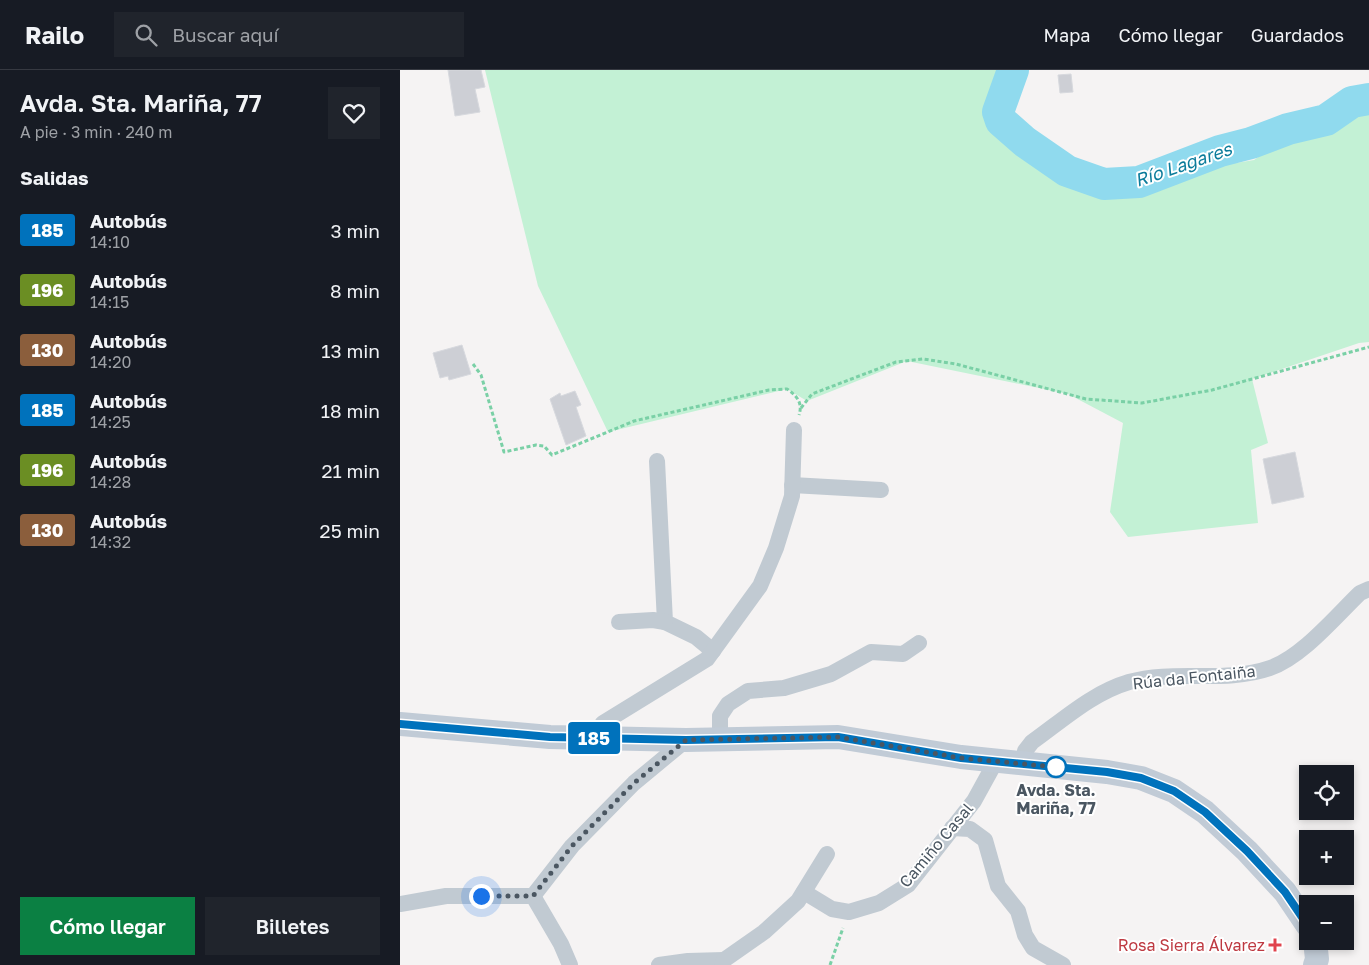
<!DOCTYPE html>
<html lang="es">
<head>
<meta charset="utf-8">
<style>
	body { margin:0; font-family:"Golos Text",sans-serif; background:#20242c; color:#f1f3f6; height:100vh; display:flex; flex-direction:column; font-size:19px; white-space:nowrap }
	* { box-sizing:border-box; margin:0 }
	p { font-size:16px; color:#9ea1a6 }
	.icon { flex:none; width:28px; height:28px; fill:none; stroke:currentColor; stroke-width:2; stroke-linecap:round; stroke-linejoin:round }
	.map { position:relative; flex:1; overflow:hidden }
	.details { display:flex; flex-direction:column; background:#171b24; width:400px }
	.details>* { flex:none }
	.badge { padding:0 10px; border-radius:4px; font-size:18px; line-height:32px }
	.fabs { position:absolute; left:899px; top:695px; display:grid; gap:10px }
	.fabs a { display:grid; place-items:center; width:55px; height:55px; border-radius:0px; background:#171b24; box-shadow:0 2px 8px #0003; font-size:25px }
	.you { position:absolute; width:25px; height:25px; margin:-12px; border:4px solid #fff; border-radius:50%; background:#1a73e8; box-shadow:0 0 0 8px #1a73e833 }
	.map>.badge { position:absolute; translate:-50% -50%; box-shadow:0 0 0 2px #fff }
	h2 { padding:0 20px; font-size:19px; line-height:45px }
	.round { display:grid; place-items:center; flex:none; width:52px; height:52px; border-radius:0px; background:#20242c }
	.summary { display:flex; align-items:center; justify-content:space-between; height:85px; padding:0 20px }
	h1 { font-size:24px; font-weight:600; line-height:38px }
	.action { display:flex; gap:10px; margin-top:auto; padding:10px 20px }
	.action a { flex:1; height:58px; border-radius:0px; background:#0b8043; color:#fff; font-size:20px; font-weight:600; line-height:58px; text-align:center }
	.action a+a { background:#20242c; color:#f1f3f6 }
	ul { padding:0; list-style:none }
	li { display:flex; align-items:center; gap:15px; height:60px; padding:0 20px }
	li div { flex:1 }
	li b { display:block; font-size:19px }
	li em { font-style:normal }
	li .badge { min-width:55px; font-weight:700; text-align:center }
	header { display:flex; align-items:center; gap:30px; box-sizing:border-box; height:70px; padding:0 25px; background:#171b24; border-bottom:1px solid #363941 }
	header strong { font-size:24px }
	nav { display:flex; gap:28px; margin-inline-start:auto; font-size:18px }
	.search { width:350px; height:45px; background:#20242c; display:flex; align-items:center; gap:12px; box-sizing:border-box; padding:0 18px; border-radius:0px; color:#9ea1a6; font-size:19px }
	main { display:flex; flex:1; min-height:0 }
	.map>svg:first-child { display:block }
	.green { fill:#c3f1d5 }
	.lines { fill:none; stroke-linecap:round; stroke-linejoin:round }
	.river { stroke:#90daee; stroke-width:32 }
	.building { fill:#cdcfd5; stroke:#d7d9de }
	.path { stroke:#7ad0a6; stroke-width:3; stroke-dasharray:4 2.5; stroke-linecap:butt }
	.minor { stroke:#c1cad2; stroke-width:16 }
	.secondary { stroke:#c1cbd6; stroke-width:24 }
	.line-casing { stroke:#fff; stroke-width:11 }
	.line { stroke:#0072bc; stroke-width:8 }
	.walk { stroke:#4a5661; stroke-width:5; stroke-dasharray:0 9 }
	.stop-dot { fill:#fff; stroke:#0072bc; stroke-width:2.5 }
	.health-dot { fill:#e0444e; stroke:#fff; stroke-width:2 }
	.labels { text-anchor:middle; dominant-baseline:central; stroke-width:4; stroke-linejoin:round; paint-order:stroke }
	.street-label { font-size:16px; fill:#4a5661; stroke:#fff }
	.stop-label { font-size:16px; font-weight:bold; fill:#4a5661; stroke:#fff }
	.health-label { font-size:16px; fill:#be3a42; stroke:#fff; text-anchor:end }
	.water-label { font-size:18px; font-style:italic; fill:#0c7c9b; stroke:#fff }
</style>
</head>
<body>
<header>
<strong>Railo</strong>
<div class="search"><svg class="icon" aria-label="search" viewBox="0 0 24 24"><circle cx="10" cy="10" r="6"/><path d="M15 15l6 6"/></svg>Buscar aquí</div>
<nav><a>Mapa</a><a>Cómo llegar</a><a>Guardados</a></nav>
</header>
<main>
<section class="details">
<div class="summary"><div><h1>Avda. Sta. Mariña, 77</h1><p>A pie · 3 min · 240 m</p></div><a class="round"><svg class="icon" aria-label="heart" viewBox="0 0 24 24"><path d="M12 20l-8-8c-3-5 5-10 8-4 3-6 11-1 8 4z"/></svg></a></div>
<h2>Salidas</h2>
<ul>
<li><span class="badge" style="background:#0072bc;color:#fff">185</span><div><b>Autobús</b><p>14:10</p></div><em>3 min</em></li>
<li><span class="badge" style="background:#6b8e23;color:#fff">196</span><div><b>Autobús</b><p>14:15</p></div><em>8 min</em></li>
<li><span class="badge" style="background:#8b5e3c;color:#fff">130</span><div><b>Autobús</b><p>14:20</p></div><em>13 min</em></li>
<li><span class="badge" style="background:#0072bc;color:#fff">185</span><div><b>Autobús</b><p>14:25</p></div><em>18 min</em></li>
<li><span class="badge" style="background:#6b8e23;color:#fff">196</span><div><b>Autobús</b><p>14:28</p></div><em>21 min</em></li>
<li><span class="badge" style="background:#8b5e3c;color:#fff">130</span><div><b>Autobús</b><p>14:32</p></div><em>25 min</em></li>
</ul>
<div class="action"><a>Cómo llegar</a><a>Billetes</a></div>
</section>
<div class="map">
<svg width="969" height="895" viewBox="0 0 969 895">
	<rect width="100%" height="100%" fill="#f5f3f3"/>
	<path class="green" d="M85 0H606L587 44 588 54 611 67 657 102 698 121 715 125H732L756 117 778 104 794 105 815 92 836 93 854 90 867 81 940 56 948 47 969 38V272L959 273 852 309 868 373 851 380 858 453 728 467 710 442 723 353 668 324 507 291 407 331 387 319 208 362 138 216Z"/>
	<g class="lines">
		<path class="river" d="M613 0 598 42 601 51 625 72 667 101 704 114 739 112 820 81 851 73 888 59 926 50 952 32 969 29"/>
	</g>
	<g class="building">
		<path d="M48 0H81L85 17 75 19 80 42 55 46Z"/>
		<path d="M671 4 673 22 660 23 658 5Z"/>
		<path d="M62 275 71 304 49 310 48 306 40 308 33 283Z"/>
		<path d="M175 321 181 335 176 337 186 366 166 375 150 329 160 323 161 326Z"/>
		<path d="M895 382 904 427 872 434 863 389Z"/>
	</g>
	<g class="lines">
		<g class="path">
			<path d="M73 294 81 305 104 382 136 375 144 376 152 385 234 351 369 320 387 319C397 326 403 333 399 345"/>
			<path d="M401 338 412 324 496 292 523 289 556 294 686 329 742 333 812 320 969 277"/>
			<path d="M430 895 443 858"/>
		</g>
		<g class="minor">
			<path d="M257 391 265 552 296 567 313 581"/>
			<path d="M392 415 481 420"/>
			<path d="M219 552 253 550 265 552"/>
			<path d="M198 669V660L203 653 307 589 360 516 376 478 392 426 394 360"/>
			<path d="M320 669V646L328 634 348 621 384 618 431 604 471 582 503 584 519 573"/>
			<path d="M623 694 625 681 632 672C663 650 692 623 729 612 775 599 824 614 870 598 902 587 935 547 960 523L969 519"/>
			<path d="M552 758 570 759 585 770 598 816 618 841 625 865 633 878 663 895"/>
			<path d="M404 822 432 839 449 842 479 833 508 815 574 731 596 691"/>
			<path d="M133 826 172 776 234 713 286 670"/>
			<path d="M133 826 161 874 170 895"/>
			<path d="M0 834 46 826H133"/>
			<path d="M259 895 288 891 324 890"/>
			<path d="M322 895 324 890 364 862 398 831 427 784"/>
		</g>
		<g class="secondary">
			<path d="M0 654 150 667 286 670 438 667 561 687 707 702 741 708 774 721 805 742 847 781 885 822 908 856"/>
			<path d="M915 871 917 889 915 895"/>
		</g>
	</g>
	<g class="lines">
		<defs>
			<path id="line" d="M0 654 150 667 286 670 438 667 561 688 707 702 741 708 774 721 805 742 847 781 885 822 908 856"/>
		</defs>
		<use href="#line" class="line-casing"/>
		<use href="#line" class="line"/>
		<path class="walk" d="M81 826H133L172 776 234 713 286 670 438 667 561 688 656 697"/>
	</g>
	<circle class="stop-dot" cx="656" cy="697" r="10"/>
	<path class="health-dot" d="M872.5 867.5h5v5h5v5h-5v5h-5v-5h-5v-5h5z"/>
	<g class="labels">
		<g class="street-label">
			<text transform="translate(794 607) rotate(-6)">Rúa da Fontaiña</text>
			<text transform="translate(536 775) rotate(-50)">Camiño Casal</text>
		</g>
		<g class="stop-label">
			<text x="656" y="720">Avda. Sta.<tspan x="656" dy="18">Mariña, 77</tspan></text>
		</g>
		<g class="health-label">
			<text x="865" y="875">Rosa Sierra Álvarez</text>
		</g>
		<g class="water-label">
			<text transform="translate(783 94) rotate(-19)">Río Lagares</text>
		</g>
	</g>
</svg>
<div class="fabs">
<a><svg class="icon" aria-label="locate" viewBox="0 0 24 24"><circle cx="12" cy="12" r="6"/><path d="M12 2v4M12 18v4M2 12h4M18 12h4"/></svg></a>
<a>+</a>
<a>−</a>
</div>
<div class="you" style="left:81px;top:826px"></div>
<b class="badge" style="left:194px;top:668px;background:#0072bc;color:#fff">185</b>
</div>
</main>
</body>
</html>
